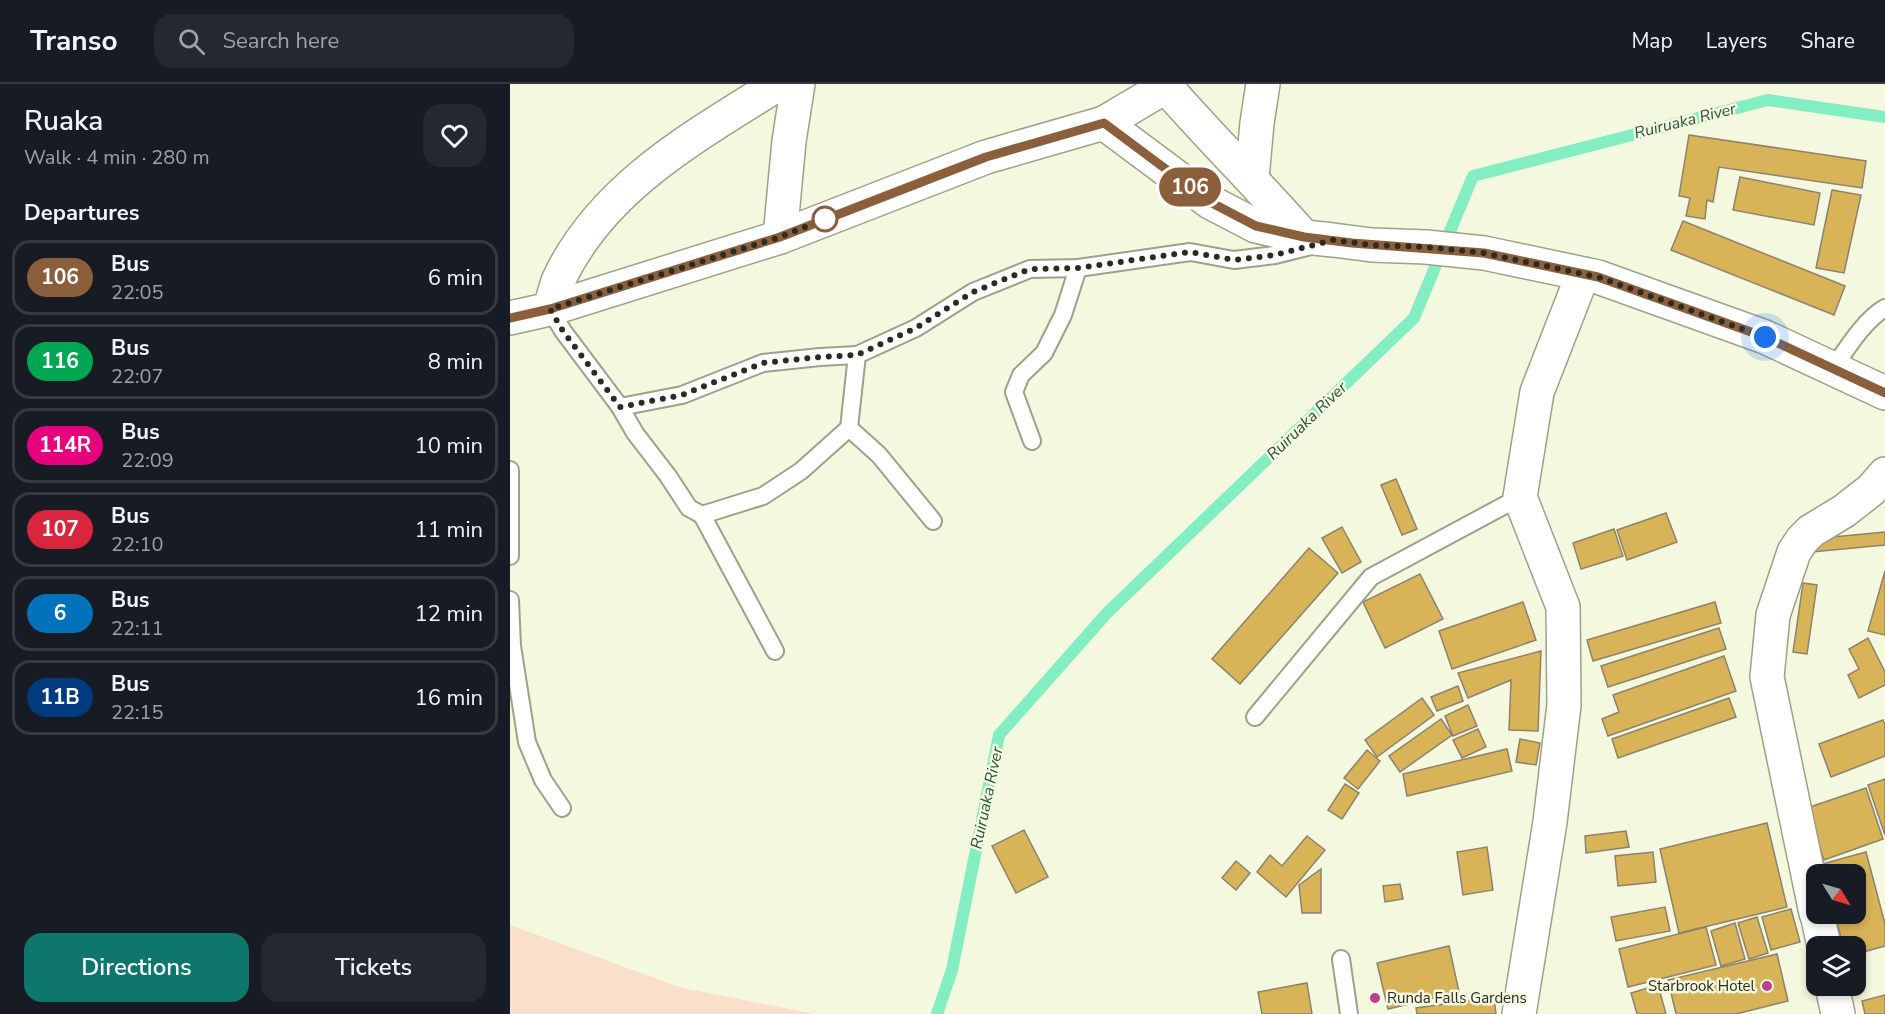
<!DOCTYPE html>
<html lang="en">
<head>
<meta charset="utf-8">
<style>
	body { margin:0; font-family:"Nunito Sans",sans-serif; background:#242831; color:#f1f3f6; height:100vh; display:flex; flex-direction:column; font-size:22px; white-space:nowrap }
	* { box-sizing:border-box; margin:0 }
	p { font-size:20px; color:#9ea1a6 }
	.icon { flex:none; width:33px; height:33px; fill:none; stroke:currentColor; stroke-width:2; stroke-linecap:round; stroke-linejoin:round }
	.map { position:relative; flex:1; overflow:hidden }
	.drawer { display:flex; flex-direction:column; background:#171b24; width:510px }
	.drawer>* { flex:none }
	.badge { padding:0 12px; border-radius:20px; font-size:21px; line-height:39px }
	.needle { width:39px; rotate:127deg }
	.fabs { position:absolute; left:1296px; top:780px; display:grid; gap:12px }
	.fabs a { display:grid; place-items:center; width:60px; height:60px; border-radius:12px; background:#171b24; box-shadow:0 3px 9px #0003; font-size:30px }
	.you { position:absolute; width:30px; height:30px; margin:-15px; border:4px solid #fff; border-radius:50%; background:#1a73e8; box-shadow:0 0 0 9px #1a73e833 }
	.map>.badge { position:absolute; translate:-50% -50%; box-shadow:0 0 0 3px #fff }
	h2 { padding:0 24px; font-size:22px; line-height:54px }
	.round { display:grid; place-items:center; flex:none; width:63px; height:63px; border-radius:18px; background:#242831 }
	.head { display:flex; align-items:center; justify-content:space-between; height:102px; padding:0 24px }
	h1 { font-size:28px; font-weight:600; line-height:45px }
	.cta { display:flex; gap:12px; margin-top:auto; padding:12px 24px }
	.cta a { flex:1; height:69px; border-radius:18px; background:#0f766e; color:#fff; font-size:24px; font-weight:600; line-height:69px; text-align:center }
	.cta a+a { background:#242831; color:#f1f3f6 }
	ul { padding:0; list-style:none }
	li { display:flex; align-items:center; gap:18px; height:75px; margin:0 12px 9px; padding:0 12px; border:3px solid #363941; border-radius:18px }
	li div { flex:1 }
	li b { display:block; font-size:22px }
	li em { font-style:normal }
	li .badge { min-width:66px; font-weight:700; text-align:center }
	header { display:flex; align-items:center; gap:36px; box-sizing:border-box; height:84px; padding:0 30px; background:#171b24; border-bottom:2px solid #363941 }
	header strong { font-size:28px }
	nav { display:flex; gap:33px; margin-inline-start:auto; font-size:21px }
	.search { width:420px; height:54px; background:#242831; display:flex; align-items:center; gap:15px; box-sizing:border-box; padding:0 21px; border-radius:18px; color:#9ea1a6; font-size:22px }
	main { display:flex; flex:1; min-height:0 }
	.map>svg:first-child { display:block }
	.green { fill:#fae0cb }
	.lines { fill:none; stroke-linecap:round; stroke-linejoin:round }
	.stream { stroke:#83eec2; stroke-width:12 }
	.building { fill:#d9b357; stroke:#8c826d; stroke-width:1.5 }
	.service-casing { stroke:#9ea18a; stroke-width:20 }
	.minor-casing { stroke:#9ea18a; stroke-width:36 }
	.secondary-casing { stroke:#9ea18a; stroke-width:36 }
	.service { stroke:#fff; stroke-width:16 }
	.minor { stroke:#fff; stroke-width:33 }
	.secondary { stroke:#fff; stroke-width:33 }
	.line-casing { stroke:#fff; stroke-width:14 }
	.line { stroke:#8b5e3c; stroke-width:9 }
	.walk { stroke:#2a2c22; stroke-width:6; stroke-dasharray:0 10.8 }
	.stop-dot { fill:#fff; stroke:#8b5e3c; stroke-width:3 }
	.poi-dot { fill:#bb4092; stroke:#f4f8de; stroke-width:2 }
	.labels { text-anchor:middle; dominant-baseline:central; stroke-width:5; stroke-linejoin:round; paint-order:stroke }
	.poi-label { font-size:15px; fill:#2a2c22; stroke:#f4f8de; text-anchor:end }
	.water-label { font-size:16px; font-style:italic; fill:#23503e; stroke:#f4f8de }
</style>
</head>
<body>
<header>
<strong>Transo</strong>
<div class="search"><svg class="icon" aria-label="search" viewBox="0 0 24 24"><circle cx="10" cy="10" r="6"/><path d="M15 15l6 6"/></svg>Search here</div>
<nav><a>Map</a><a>Layers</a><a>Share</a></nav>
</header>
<main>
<section class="drawer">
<div class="head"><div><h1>Ruaka</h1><p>Walk · 4 min · 280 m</p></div><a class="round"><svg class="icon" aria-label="heart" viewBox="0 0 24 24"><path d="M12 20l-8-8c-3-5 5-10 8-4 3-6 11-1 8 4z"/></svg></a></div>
<h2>Departures</h2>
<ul>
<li><span class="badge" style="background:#8b5e3c;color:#fff">106</span><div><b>Bus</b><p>22:05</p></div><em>6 min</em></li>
<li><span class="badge" style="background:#00a651;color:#fff">116</span><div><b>Bus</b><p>22:07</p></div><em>8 min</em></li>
<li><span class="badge" style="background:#e6007e;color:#fff">114R</span><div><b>Bus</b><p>22:09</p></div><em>10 min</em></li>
<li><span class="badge" style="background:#d7263d;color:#fff">107</span><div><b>Bus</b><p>22:10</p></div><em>11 min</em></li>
<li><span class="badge" style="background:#0072bc;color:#fff">6</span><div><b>Bus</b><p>22:11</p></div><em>12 min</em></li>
<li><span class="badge" style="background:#003b80;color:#fff">11B</span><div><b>Bus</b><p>22:15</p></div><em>16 min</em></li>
</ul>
<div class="cta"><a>Directions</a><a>Tickets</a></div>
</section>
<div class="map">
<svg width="1375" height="930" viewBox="0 0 1375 930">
	<rect width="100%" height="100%" fill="#f4f8de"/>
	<path class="green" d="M0 841 172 904 306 930H0Z"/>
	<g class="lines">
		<path class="stream" d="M427 930 442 886 489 651 597 529 904 234 963 92 1258 16 1375 33"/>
	</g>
	<g class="building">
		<path d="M1179 51 1356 77 1352 104 1209 83 1203 118 1197 116 1195 135 1176 132 1180 114 1169 112Z"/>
		<path d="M1230 93 1310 109 1304 141 1223 126Z"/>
		<path d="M1322 106 1351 111 1334 189 1306 184Z"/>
		<path d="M1173 137 1335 202 1324 231 1161 166Z"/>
		<path d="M886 395 907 445 892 451 871 401Z"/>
		<path d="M1156 429 1167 458 1117 476 1107 446Z"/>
		<path d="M832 443 851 478 832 489 812 454Z"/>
		<path d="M1104 445 1113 472 1071 485 1063 459Z"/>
		<path d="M1375 448V461L1302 468V455Z"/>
		<path d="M799 464 828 489 730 600 702 575Z"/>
		<path d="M1375 487V551L1358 547Z"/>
		<path d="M910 490 933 535 875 564 853 518Z"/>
		<path d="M1293 499 1307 501 1297 570 1283 568Z"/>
		<path d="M1013 518 1026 556 942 585 929 547Z"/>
		<path d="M1205 518 1211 539 1083 577 1077 556Z"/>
		<path d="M1209 544 1216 565 1098 603 1091 582Z"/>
		<path d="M1358 554 1375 588V601L1349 614 1338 591 1349 585 1339 565Z"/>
		<path d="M1031 567 1028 647 999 646 1001 596 958 614 948 589Z"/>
		<path d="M1214 572 1226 607 1098 652 1092 635 1109 628 1103 611Z"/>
		<path d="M948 602 953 617 927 627 921 613Z"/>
		<path d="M912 614 924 631 867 673 855 656Z"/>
		<path d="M1219 614 1226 633 1108 674 1102 655Z"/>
		<path d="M958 621 967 642 943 652 935 632Z"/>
		<path d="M931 635 942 651 890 688 879 672Z"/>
		<path d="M1373 636 1375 641V672L1321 693 1309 660Z"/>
		<path d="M968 645 976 663 952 674 943 656Z"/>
		<path d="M1010 655 1030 659 1026 681 1006 678Z"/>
		<path d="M997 665 1002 687 897 712 893 690Z"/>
		<path d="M857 666 870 677 848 705 834 694Z"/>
		<path d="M1375 695V751L1358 701Z"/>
		<path d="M835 700 849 709 832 735 818 726Z"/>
		<path d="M1356 704 1373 755 1314 776 1297 724Z"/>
		<path d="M1257 739 1277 823 1169 849 1150 765Z"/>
		<path d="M514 746 538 793 506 809 482 762Z"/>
		<path d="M1116 747 1119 763 1076 769 1075 752Z"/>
		<path d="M797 752 815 766 776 813 747 788 760 771 772 782Z"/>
		<path d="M977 763 983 806 953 811 947 768Z"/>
		<path d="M1143 768 1146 798 1108 802 1105 772Z"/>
		<path d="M1356 768 1375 840V862L1346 870V862H1333L1325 830H1346V790H1315L1312 780Z"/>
		<path d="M726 777 740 789 726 806 712 794Z"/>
		<path d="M811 785V829H792L789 801Z"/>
		<path d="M890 800 893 815 875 818 873 802Z"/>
		<path d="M1155 823 1160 847 1106 857 1101 833Z"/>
		<path d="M1281 825 1290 858 1261 866 1252 833Z"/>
		<path d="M1247 833 1258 869 1239 875 1228 839Z"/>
		<path d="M1225 839 1235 875 1211 882 1201 847Z"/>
		<path d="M1196 843 1206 881 1118 903 1109 865Z"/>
		<path d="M939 862 949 908 878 925 867 879Z"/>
		<path d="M1267 870 1278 917 1226 930H1166L1158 896Z"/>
		<path d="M797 899 802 930H752L748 908Z"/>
		<path d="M1148 901 1156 930H1127L1121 909Z"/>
		<path d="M1375 911V930H1355L1352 917Z"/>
		<path d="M984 913 986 930H907L906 924Z"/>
	</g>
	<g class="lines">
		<defs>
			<g id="service">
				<path d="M40 225 53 247 110 323 125 349 158 392 179 424 192 431 253 412 291 387 339 344 347 271 406 244 463 208 520 185 568 184 680 168 724 176 765 171 801 162"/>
				<path d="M1322 286C1336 266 1354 236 1375 224"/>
				<path d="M110 323 172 311 253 279 310 273 347 271"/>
				<path d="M339 344 369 371 423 437"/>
				<path d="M522 357 504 308 511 291 534 269 553 231 568 184"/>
				<path d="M0 386V472"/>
				<path d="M192 431 265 567"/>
				<path d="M0 516 2 562 17 658 33 696 52 724"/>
				<path d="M745 633 861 493 1010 413"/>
				<path d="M831 875 839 930"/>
			</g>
			<g id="minor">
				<path d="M270 153 279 57 288 0"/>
				<path d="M40 225C43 215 45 204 49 195 93 102 186 52 268 0"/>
				<path d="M1306 829 1257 593 1263 531 1284 468 1292 456 1301 447 1334 427 1361 406 1375 390"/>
				<path d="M1307 830 1314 862"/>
				<path d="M1322 902 1328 930"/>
				<path d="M1009 930 1040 738 1054 621 1053 523 1010 413 1027 308 1073 190"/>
			</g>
			<g id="secondary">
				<path d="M656 3C701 54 749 102 794 153"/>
				<path d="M594 39 700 118 746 142 794 153 823 156 862 161 916 163 974 169 1088 193 1255 253 1375 309"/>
				<path d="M742 94 747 39 753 0"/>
				<path d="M0 234 40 225 270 153 476 73 594 39 660 0"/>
			</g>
		</defs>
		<use href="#service" class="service-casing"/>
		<use href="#minor" class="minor-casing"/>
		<use href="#secondary" class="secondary-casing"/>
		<use href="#service" class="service"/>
		<use href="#minor" class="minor"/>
		<use href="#secondary" class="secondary"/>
	</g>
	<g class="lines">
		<defs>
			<path id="line" d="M0 234 40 225 270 153 476 73 594 39 700 118 746 142 794 153 842 159 974 169 1088 193 1255 253 1375 309"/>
		</defs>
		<use href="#line" class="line-casing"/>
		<use href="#line" class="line"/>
		<path class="walk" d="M315 135 270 153 40 225 53 247 110 323 172 311 253 279 310 273 347 271 406 244 463 208 520 185 568 184 680 168 724 176 765 171 823 156 862 161 916 163 974 169 1073 190 1088 193 1255 253"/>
	</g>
	<circle class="stop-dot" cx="315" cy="135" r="12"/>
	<g class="poi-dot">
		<circle cx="1257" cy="902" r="6"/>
		<circle cx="865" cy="914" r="6"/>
	</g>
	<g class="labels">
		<g class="poi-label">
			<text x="1245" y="902">Starbrook Hotel</text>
			<text x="877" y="914" text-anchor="start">Runda Falls Gardens</text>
		</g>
		<g class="water-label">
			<text transform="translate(1175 37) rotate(-14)">Ruiruaka River</text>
			<text transform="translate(797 337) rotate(-44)">Ruiruaka River</text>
			<text transform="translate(477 714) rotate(-78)">Ruiruaka River</text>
		</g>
	</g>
</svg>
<div class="fabs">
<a><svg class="needle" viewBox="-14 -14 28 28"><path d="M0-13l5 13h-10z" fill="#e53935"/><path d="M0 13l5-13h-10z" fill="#9ea1a6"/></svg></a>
<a><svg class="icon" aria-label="layers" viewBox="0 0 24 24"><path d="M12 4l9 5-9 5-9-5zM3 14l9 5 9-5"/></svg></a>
</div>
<div class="you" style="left:1255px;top:253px"></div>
<b class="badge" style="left:680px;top:103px;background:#8b5e3c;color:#fff">106</b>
</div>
</main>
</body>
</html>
